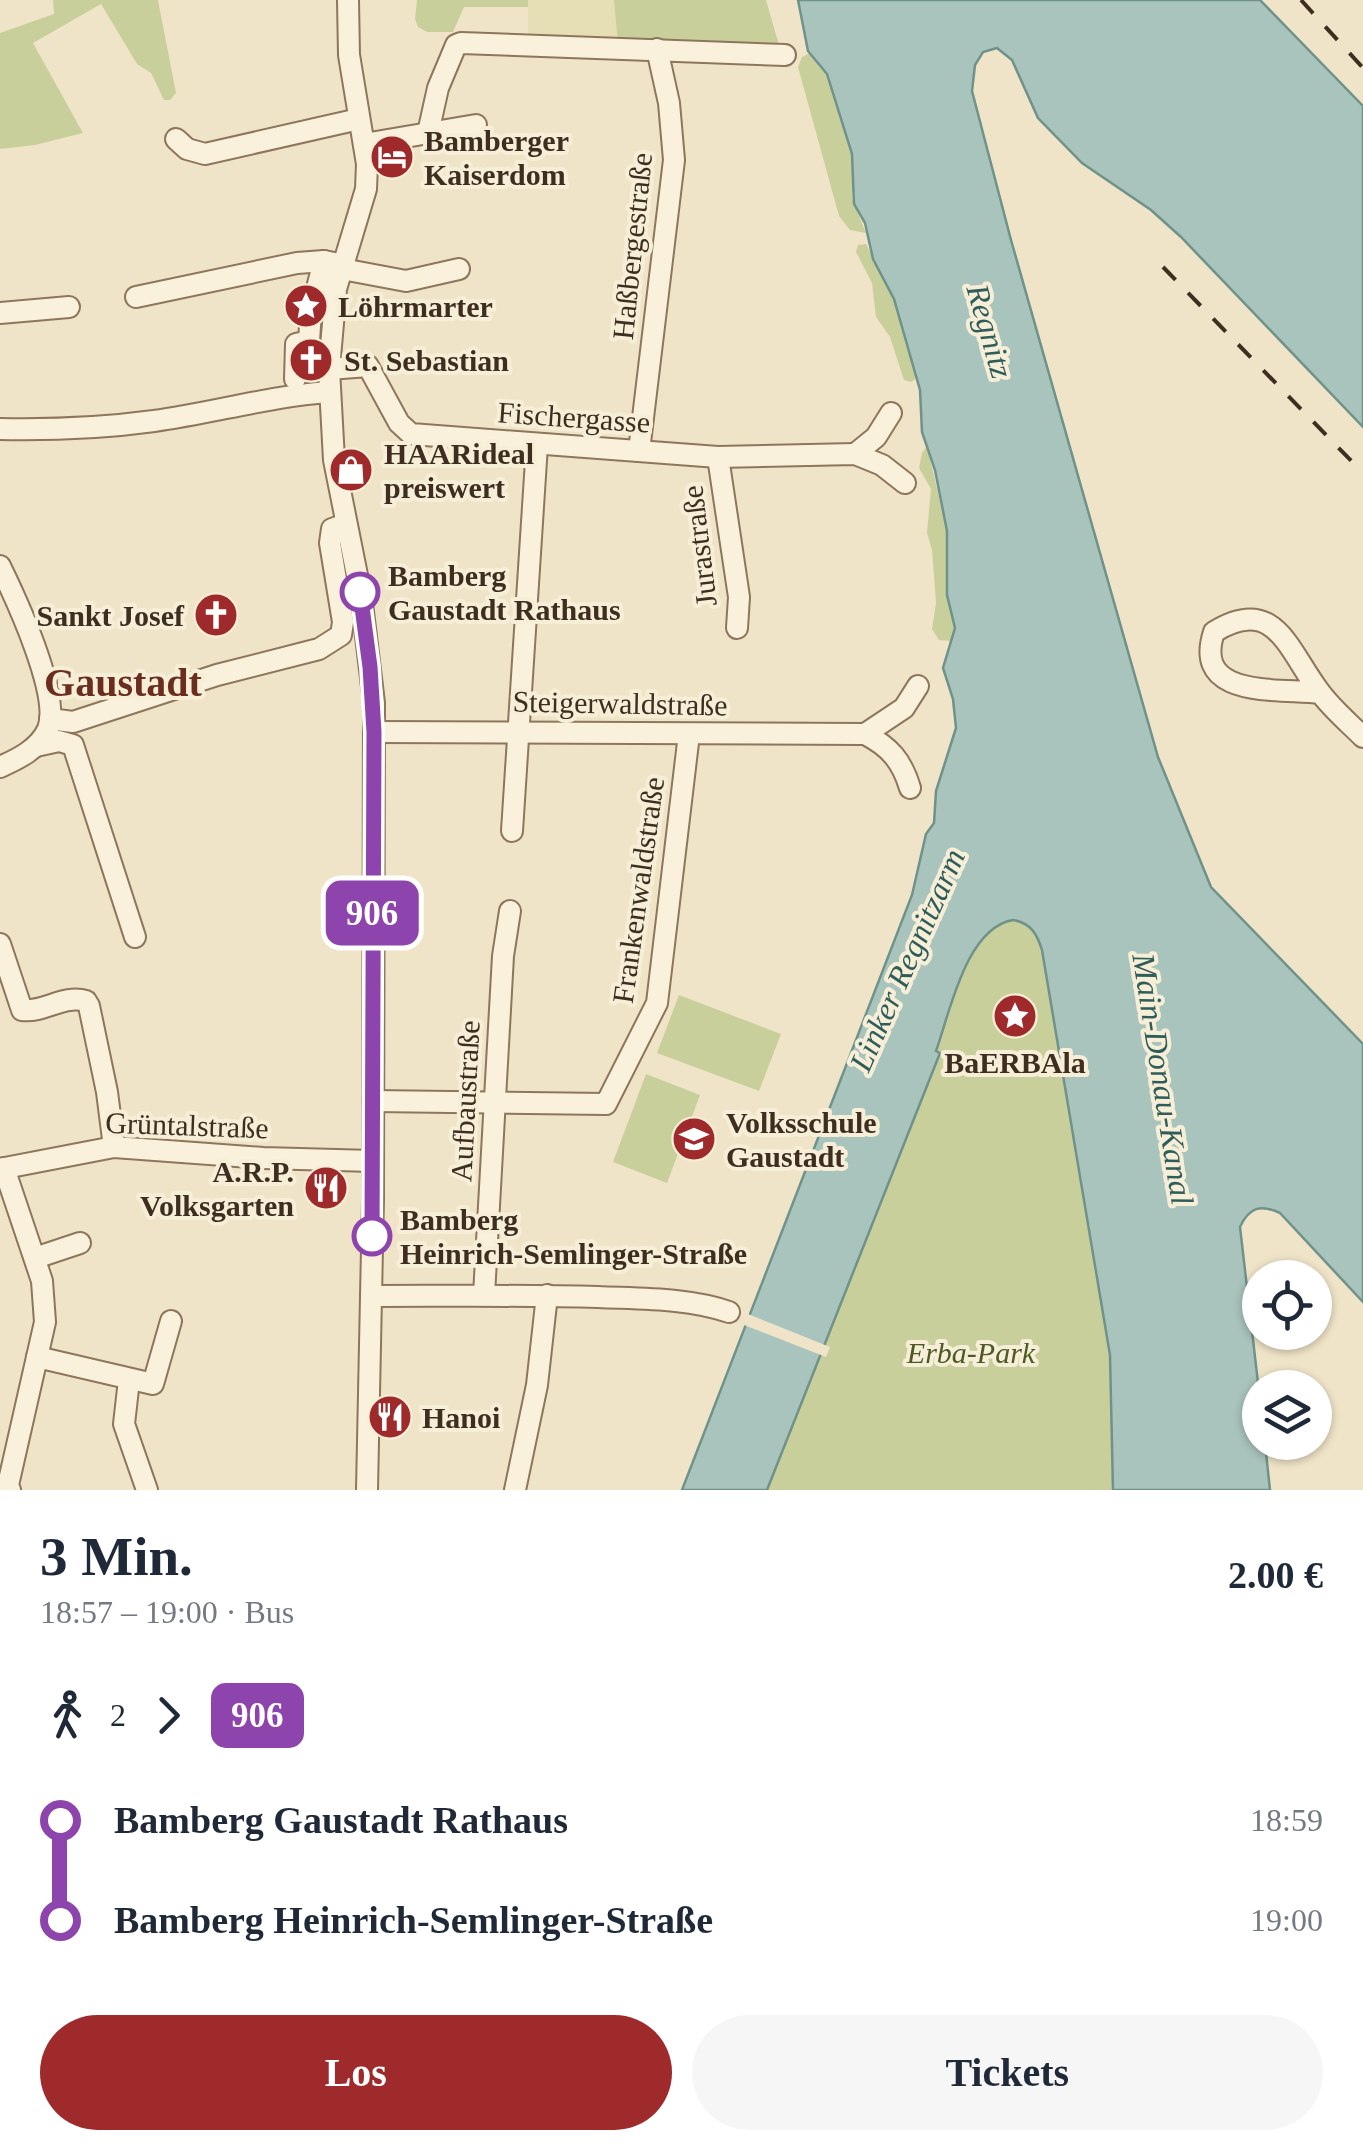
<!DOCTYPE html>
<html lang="de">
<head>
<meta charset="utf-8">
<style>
	body { margin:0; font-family:"Times New Roman",serif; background:#f6f6f7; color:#1f2937; height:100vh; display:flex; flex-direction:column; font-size:38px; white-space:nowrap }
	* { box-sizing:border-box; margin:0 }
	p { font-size:32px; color:#747a83 }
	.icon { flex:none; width:55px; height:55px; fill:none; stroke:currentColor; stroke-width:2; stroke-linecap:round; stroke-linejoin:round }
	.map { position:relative; height:1490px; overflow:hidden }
	.sheet { display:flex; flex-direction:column; background:#fff; flex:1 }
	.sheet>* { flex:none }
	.badge { padding:0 20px; border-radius:15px; font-size:35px; line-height:65px }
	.controls { position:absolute; left:1242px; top:1260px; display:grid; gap:20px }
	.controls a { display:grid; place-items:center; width:90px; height:90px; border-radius:50%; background:#fff; box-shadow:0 2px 8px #0004; font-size:50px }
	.map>.badge { position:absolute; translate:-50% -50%; box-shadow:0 0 0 5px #fff }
	.legs { display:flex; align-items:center; gap:15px; height:110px; padding:0 40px; font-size:32px }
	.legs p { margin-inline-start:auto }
	.summary { display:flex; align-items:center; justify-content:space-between; height:170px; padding:0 40px }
	h1 { font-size:55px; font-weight:600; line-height:75px }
	.action { display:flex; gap:20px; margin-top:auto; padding:20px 40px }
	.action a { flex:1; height:115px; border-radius:60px; background:#9e2a2b; color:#fff; font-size:40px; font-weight:600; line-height:115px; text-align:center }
	.action a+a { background:#f6f6f7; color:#1f2937 }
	ul { padding:0 40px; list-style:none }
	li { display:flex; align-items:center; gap:35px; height:100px; font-size:38px }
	li i { display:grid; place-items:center; width:15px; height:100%; margin:0 12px; background:currentColor }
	li i::after { content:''; width:25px; height:25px; margin:-12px; border:8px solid; border-radius:50%; background:#fff }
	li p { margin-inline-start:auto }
	li:first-child i { background:linear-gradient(#0000 50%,currentColor 0) }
	li:last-child i { background:linear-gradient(currentColor 50%,#0000 0) }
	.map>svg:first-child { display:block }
	.farmland { fill:#e6deb5 }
	.green { fill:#c9cf9b }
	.water { fill:#a9c4bc; stroke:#6f938a; stroke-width:2.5 }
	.pier { fill:#f0e4c8 }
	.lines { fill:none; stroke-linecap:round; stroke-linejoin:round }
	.minor-casing { stroke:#8d765c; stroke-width:24 }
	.minor { stroke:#faf1dc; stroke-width:20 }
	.rail { stroke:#3d2e20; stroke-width:4; stroke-dasharray:18 18; stroke-linecap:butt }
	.line-1-casing { stroke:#fff; stroke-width:22 }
	.line-1 { stroke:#8e44ad; stroke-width:15 }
	.stop-1-dot { fill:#fff; stroke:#8e44ad; stroke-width:5 }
	.labels { text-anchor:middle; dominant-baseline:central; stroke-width:8; stroke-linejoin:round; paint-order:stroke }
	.poi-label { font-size:30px; font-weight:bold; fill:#3d2e20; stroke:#f7eed8; text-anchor:start }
	.street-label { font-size:30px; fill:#3d2e20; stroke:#f7eed8 }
	.stop-label { font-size:30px; font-weight:bold; fill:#3d2e20; stroke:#f7eed8; text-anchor:start }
	.park-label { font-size:30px; font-style:italic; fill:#4d5a26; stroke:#f7eed8 }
	.water-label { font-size:32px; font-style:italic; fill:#2f5d5a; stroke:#f7eed8 }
	.district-label { font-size:40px; font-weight:bold; fill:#6b2e1e; stroke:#f7eed8 }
</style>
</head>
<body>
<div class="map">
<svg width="1363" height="1490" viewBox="0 0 1363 1490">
	<rect width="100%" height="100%" fill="#f0e4c8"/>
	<path class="farmland" d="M528 0H614L618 45 528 44Z"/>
	<g class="green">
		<path d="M53 0H158L176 93 170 100H164L151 73 137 64 101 4 33 43 83 133 35 145 0 149V33L54 14Z"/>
		<path d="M417 0H528V7H464L453 32H427L418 27 415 19Z"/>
		<path d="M614 0H766L781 52 618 45Z"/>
		<path d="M810 53 827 74 833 91 854 161 852 199 866 233 850 230 839 216 798 67 802 57Z"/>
		<path d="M866 244 894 299 917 378 911 382 904 380 890 337 876 317 872 283 856 252 858 245Z"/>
		<path d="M927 446 947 531V595L955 622 952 641 939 640 932 629 936 603 932 550 927 533 931 489 919 468 922 453Z"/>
		<path d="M1006 921C1027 918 1036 932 1042 950L1110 1355 1113 1490H767L940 1054 936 1052C948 1016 966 933 1006 921Z"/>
		<path d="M679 995 781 1034 759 1091 657 1053Z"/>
		<path d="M646 1074 700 1095 667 1183 613 1162Z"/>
	</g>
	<path class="water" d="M798 0H1260L1363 106V427L1181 237 1151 210 1082 163 1038 118 1012 60 997 48 983 52 975 65 972 91 1011 240 1158 757 1211 887 1363 1044V1302L1280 1213C1261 1204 1249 1207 1240 1227L1260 1400V1442L1265 1443 1270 1490H1113L1110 1355 1042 950C1037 934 1031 923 1013 920 966 928 950 1012 936 1051L940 1053 767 1490H682L912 895 926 834 934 823 936 791 956 728 953 699 943 668 955 628 947 595V531L935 470 922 432 920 390 894 299 873 259 865 223 854 204 852 154 827 74 808 51Z"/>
	<path class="pier" d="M748 1314 830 1347 826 1357 744 1325Z"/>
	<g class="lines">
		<defs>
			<g id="minor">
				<path d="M348 0 349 55 367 164 366 189 336 289 329 369 334 460 361 595 374 703 373 1200 367 1490"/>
				<path d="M428 133 438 88 456 45 461 43 785 55"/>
				<path d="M176 139 187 149 205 154 359 119"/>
				<path d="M364 144 476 125"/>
				<path d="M342 269 406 281 459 269"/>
				<path d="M136 297 297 263 324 261 344 265"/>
				<path d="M0 313 69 307"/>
				<path d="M329 369 368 366 399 423 411 434 718 457 855 454 882 465 905 483"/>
				<path d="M295 379 296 344 309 341 311 311 324 261"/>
				<path d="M0 429C52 430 103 428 154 421 213 413 270 396 329 392"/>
				<path d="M639 451 674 160 669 103 657 49"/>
				<path d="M855 454 876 437 891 413"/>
				<path d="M718 457 739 597 737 628"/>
				<path d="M0 566C16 599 61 695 48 729 39 749 18 759 0 767"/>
				<path d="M1320 693C1277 688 1192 699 1214 632 1275 594 1288 650 1319 691 1331 708 1348 722 1363 737"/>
				<path d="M50 719 73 722 217 675 319 649 341 635 343 622 330 543 332 529 346 524"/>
				<path d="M375 732 865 734 904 708 918 686"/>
				<path d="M865 734C890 747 902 761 910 788"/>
				<path d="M36 746 59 741 73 745 135 937"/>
				<path d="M512 831 537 445"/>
				<path d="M0 944 22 1010C44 1013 64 994 86 1001L89 1006 107 1092 114 1147"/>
				<path d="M373 1101 606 1104 657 1003 689 734"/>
				<path d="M4 1168 42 1281 45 1322 8 1485 10 1490"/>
				<path d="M0 1169 114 1147 263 1158 373 1161"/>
				<path d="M35 1258 80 1243"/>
				<path d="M484 1295 503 956 510 911"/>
				<path d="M371 1296C447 1296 522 1295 598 1297 642 1299 688 1298 729 1312"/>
				<path d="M37 1357 153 1384 171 1321"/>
				<path d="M129 1380 124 1424 147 1490"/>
				<path d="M515 1490 537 1385 547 1295"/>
			</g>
		</defs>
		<use href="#minor" class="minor-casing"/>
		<use href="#minor" class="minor"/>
		<g class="rail">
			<path d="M1301 0 1363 68"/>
			<path d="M1163 267 1363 473"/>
		</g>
	</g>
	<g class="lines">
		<defs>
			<path id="line-1" d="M360 592 370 667 374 732 372 1236"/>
		</defs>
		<use href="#line-1" class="line-1-casing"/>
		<use href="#line-1" class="line-1"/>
	</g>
	<defs>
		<symbol id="hotel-disc" viewBox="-11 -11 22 22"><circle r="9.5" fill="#9e2a2b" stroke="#f7eed8"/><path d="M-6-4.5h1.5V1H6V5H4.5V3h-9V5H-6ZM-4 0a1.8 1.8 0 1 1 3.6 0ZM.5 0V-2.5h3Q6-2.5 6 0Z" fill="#fff"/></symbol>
		<symbol id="sight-disc" viewBox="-11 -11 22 22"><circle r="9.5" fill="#9e2a2b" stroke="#f7eed8"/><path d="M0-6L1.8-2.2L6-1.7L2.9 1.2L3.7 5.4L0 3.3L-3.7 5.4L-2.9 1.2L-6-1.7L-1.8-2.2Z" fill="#fff"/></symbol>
		<symbol id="church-disc" viewBox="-11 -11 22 22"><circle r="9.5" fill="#9e2a2b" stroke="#f7eed8"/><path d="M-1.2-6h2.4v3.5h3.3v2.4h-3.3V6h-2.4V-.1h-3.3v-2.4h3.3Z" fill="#fff"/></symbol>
		<symbol id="shop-disc" viewBox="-11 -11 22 22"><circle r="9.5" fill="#9e2a2b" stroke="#f7eed8"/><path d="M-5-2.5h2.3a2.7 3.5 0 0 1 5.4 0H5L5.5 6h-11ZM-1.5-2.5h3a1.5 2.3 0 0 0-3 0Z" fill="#fff"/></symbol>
		<symbol id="school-disc" viewBox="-11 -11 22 22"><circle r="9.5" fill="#9e2a2b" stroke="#f7eed8"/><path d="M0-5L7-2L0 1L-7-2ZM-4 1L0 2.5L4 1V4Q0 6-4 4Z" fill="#fff"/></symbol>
		<symbol id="restaurant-disc" viewBox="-11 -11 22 22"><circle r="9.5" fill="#9e2a2b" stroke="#f7eed8"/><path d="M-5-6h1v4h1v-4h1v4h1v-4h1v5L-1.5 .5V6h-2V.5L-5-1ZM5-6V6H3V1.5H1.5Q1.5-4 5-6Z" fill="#fff"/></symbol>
	</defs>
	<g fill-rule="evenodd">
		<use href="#hotel-disc" x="367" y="132" width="50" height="50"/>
		<use href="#sight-disc" x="281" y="281" width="50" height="50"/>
		<use href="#church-disc" x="286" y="335" width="50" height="50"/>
		<use href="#shop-disc" x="326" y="445" width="50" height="50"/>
		<use href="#church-disc" x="191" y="590" width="50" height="50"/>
		<use href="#sight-disc" x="990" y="991" width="50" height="50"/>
		<use href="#school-disc" x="669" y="1114" width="50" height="50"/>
		<use href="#restaurant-disc" x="301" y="1163" width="50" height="50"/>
		<use href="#restaurant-disc" x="365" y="1392" width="50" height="50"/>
	</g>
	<g class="stop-1-dot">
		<circle cx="360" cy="592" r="18"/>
		<circle cx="372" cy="1236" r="18"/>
	</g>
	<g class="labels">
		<g class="poi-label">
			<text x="424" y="140">Bamberger<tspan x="424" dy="34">Kaiserdom</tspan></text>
			<text x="338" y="306">Löhrmarter</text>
			<text x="344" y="360">St. Sebastian</text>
			<text x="384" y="453">HAARideal<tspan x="384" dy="34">preiswert</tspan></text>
			<text x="184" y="615" text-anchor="end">Sankt Josef</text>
			<text x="1015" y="1062" text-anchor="middle">BaERBAla</text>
			<text x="726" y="1122">Volksschule<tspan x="726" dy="34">Gaustadt</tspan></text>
			<text x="294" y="1171" text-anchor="end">A.R.P.<tspan x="294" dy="34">Volksgarten</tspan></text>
			<text x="422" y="1417">Hanoi</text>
		</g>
		<g class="street-label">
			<text transform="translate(632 246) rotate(-84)">Haßbergestraße</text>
			<text transform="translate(574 417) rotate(4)">Fischergasse</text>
			<text transform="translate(699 546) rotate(-97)">Jurastraße</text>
			<text transform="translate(620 703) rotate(1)">Steigerwaldstraße</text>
			<text transform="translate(638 890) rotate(-82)">Frankenwaldstraße</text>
			<text transform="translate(465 1101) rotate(-87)">Aufbaustraße</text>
			<text transform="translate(187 1125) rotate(2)">Grüntalstraße</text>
		</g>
		<g class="stop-label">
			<text x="388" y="575">Bamberg<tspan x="388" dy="34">Gaustadt Rathaus</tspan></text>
			<text x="400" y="1219">Bamberg<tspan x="400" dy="34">Heinrich-Semlinger-Straße</tspan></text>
		</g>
		<g class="park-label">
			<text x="971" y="1352">Erba-Park</text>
		</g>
		<g class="water-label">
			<text transform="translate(990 331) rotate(74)">Regnitz</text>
			<text transform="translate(907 960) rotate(-66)">Linker Regnitzarm</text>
			<text transform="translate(1163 1079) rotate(81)">Main-Donau-Kanal</text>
		</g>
		<g class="district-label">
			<text x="123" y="682">Gaustadt</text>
		</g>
	</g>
</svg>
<div class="controls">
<a><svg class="icon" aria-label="locate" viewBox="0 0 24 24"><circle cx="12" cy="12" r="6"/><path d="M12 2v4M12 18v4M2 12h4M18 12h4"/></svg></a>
<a><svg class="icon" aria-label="layers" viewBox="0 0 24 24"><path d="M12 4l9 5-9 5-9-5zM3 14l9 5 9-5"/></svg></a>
</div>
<b class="badge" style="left:372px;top:913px;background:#8e44ad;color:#fff">906</b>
</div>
<section class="sheet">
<div class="summary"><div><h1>3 Min.</h1><p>18:57 – 19:00 · Bus</p></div><b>2.00 €</b></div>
<div class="legs"><svg class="icon" aria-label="walk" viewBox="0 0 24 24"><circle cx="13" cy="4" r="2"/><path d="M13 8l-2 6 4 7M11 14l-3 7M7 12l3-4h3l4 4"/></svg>2<svg class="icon" aria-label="forward" viewBox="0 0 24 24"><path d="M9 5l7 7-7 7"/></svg><b class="badge" style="background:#8e44ad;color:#fff">906</b></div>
<ul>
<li><i style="color:#8e44ad"></i><b>Bamberg Gaustadt Rathaus</b><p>18:59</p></li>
<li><i style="color:#8e44ad"></i><b>Bamberg Heinrich-Semlinger-Straße</b><p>19:00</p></li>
</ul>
<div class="action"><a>Los</a><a>Tickets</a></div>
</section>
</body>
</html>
